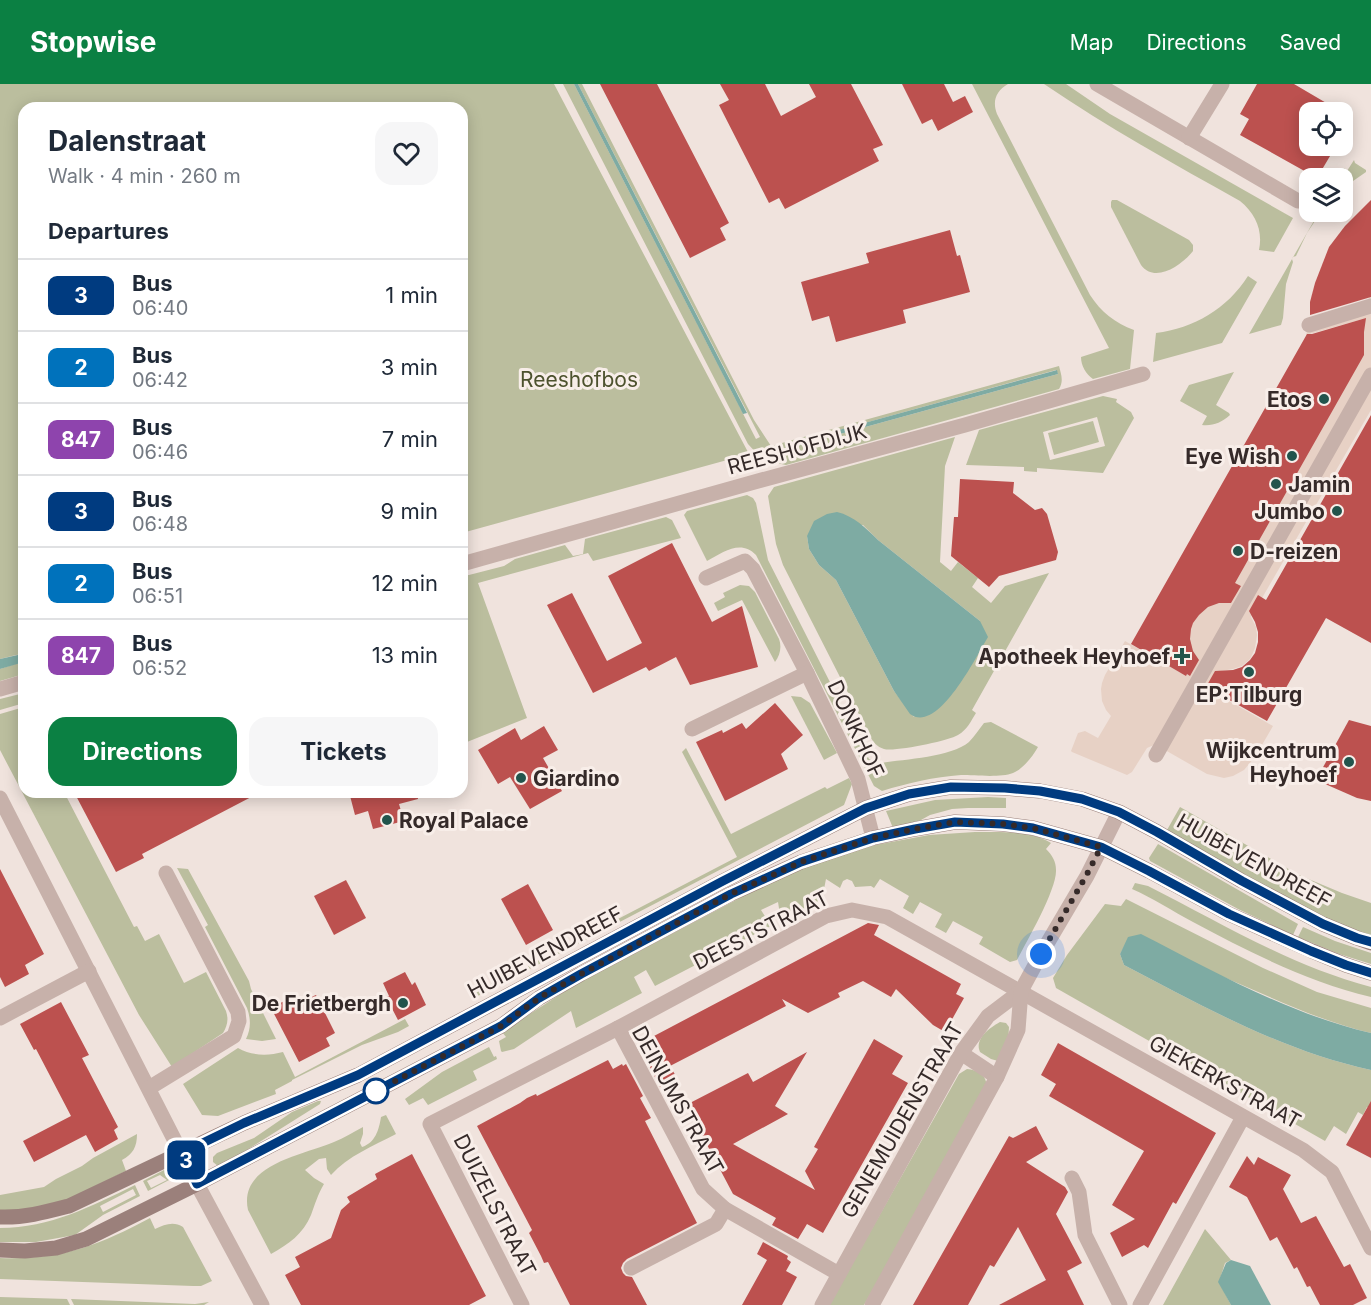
<!DOCTYPE html>
<html lang="en">
<head>
<meta charset="utf-8">
<style>
	body { margin:0; font-family:Inter,sans-serif; background:#f6f6f7; color:#1f2937; height:100vh; display:flex; flex-direction:column; font-size:22px; white-space:nowrap }
	* { box-sizing:border-box; margin:0 }
	p { font-size:20px; color:#747a83 }
	.icon { flex:none; width:33px; height:33px; fill:none; stroke:currentColor; stroke-width:2; stroke-linecap:round; stroke-linejoin:round }
	.map { position:relative; flex:1; overflow:hidden }
	.panel { position:absolute; left:18px; top:18px; width:450px; height:696px; display:flex; flex-direction:column; background:#fff; border-radius:18px; box-shadow:0 3px 15px #0003 }
	.panel>* { flex:none }
	.badge { padding:0 12px; border-radius:9px; font-size:21px; line-height:39px }
	.tools { position:absolute; left:1299px; top:18px; display:grid; gap:12px }
	.tools a { display:grid; place-items:center; width:54px; height:54px; border-radius:12px; background:#fff; box-shadow:0 3px 15px #0003; font-size:30px }
	.you { position:absolute; width:30px; height:30px; margin:-15px; border:4px solid #fff; border-radius:50%; background:#1a73e8; box-shadow:0 0 0 9px #1a73e833 }
	.map>.badge { position:absolute; translate:-50% -50%; box-shadow:0 0 0 3px #fff }
	h2 { padding:0 30px; font-size:22px; line-height:54px }
	.round { display:grid; place-items:center; flex:none; width:63px; height:63px; border-radius:18px; background:#f6f6f7 }
	.overview { display:flex; align-items:center; justify-content:space-between; height:102px; padding:0 30px }
	h1 { font-size:28px; font-weight:700; line-height:45px }
	.button { display:flex; gap:12px; margin-top:auto; padding:12px 30px }
	.button a { flex:1; height:69px; border-radius:18px; background:#0b8043; color:#fff; font-size:24px; font-weight:700; line-height:69px; text-align:center }
	.button a+a { background:#f6f6f7; color:#1f2937 }
	ul { padding:0; list-style:none }
	li { display:flex; align-items:center; gap:18px; height:72px; padding:0 30px; border-top:2px solid #e0e1e3 }
	li div { flex:1 }
	li b { display:block; font-size:22px }
	li em { font-style:normal }
	li .badge { min-width:66px; font-weight:700; text-align:center }
	header { display:flex; align-items:center; gap:36px; box-sizing:border-box; height:84px; padding:0 30px; background:#0b8043; color:#fff }
	header strong { font-size:28px }
	nav { display:flex; gap:33px; margin-inline-start:auto; font-size:21px }
	.map>svg:first-child { display:block }
	.green { fill:#bbbe9e; fill-rule:evenodd }
	.plaza { fill:#e7d1c5 }
	.water { fill:#7eaba3 }
	.building { fill:#bc514f }
	.lines { fill:none; stroke-linecap:round; stroke-linejoin:round }
	.street { stroke:#c7b1aa; stroke-width:15 }
	.secondary { stroke:#9b807b; stroke-width:15 }
	.line-casing { stroke:#fff; stroke-width:14 }
	.line { stroke:#003b80; stroke-width:9 }
	.walk { stroke:#352a29; stroke-width:6; stroke-dasharray:0 10.8 }
	.poi-dot { fill:#22544c; stroke:#f8eee9; stroke-width:2 }
	.stop-dot { fill:#fff; stroke:#003b80; stroke-width:3 }
	.labels { text-anchor:middle; dominant-baseline:central; stroke-width:6; stroke-linejoin:round; paint-order:stroke }
	.park-label { font-size:21px; fill:#4d522e; stroke:#f8eee9 }
	.poi-label { font-size:21px; font-weight:bold; fill:#352a29; stroke:#f8eee9; text-anchor:end }
	.street-label { font-size:21px; fill:#352a29; stroke:#f8eee9 }
</style>
</head>
<body>
<header>
<strong>Stopwise</strong>
<nav><a>Map</a><a>Directions</a><a>Saved</a></nav>
</header>
<div class="map">
<svg width="1371" height="1221" viewBox="0 0 1371 1221">
	<rect width="100%" height="100%" fill="#f0e3dd"/>
	<g class="green">
		<path d="M0 0H554L749 370 462 449V24H24V570L16 571 0 575Z"/>
		<path d="M563 0H574L756 355 760 353 578 0H582L754 336 771 362 1059 282C1061 290 1064 297 1059 305L786 381C769 378 760 374 748 360ZM1056 286 1058 290 789 364V360Z"/>
		<path d="M972 0H1008C996 7 992 17 997 30L1090 211C1101 228 1115 239 1134 246L1130 285 1093 295C1086 290 1081 282 1081 273L1109 264Z"/>
		<path d="M1044 0H1066L1110 30 1293 134 1274 168 1259 166C1263 147 1256 130 1240 117 1174 80 1107 43 1044 0Z"/>
		<path d="M1354 76 1355 79 1366 86V88L1343 104 1342 94H1338L1344 84 1347 87Z"/>
		<path d="M1112 116H1117L1189 156 1193 161V167C1182 181 1155 200 1141 181L1111 123V118Z"/>
		<path d="M1319 128H1321L1307 149 1296 172 1293 173 1292 175 1293 178 1286 200 1283 234 1281 241 1249 250Z"/>
		<path d="M1248 192 1257 198 1222 259 1153 278 1156 249C1194 244 1227 225 1248 192Z"/>
		<path d="M1234 288 1216 321 1229 329 1230 331C1221 339 1213 342 1202 341L1207 332 1180 317 1189 301Z"/>
		<path d="M1103 312 1117 315 1116 318 1131 328 1134 334 1103 389 1037 384V388L1024 387V383L966 381 979 346ZM1097 333 1105 362 1050 376 1043 348Z"/>
		<path d="M1093 337 1099 358 1054 371 1048 349Z"/>
		<path d="M955 353 945 382 940 478 951 487 958 478 978 494 972 503 991 519 1005 502 1049 489 972 626 976 629C971 637 967 646 958 651 948 657 895 668 884 665 877 663 873 658 870 652L783 481 776 460 768 412 774 403ZM863 441 878 456 980 537 914 633 894 607 836 496 819 481 809 465 807 452Z"/>
		<path d="M747 411 753 414 756 419 768 476 869 675 877 679H881C906 675 951 673 969 658 975 652 979 645 984 639L991 638 1038 663C1033 672 1023 685 1013 689 1000 694 975 691 961 691 934 693 908 699 882 707L874 702 756 471C741 455 723 468 707 477L684 431 687 427Z"/>
		<path d="M666 433 672 436 681 454 593 477 588 469 478 499 527 634 467 658 462 643V491H469L504 482 515 475 565 461 573 472 583 470 585 455Z"/>
		<path d="M740 501 749 502 755 508 779 555C782 563 780 571 775 578L742 516 718 527 714 519 725 513 723 509Z"/>
		<path d="M24 577V590L0 597V585Z"/>
		<path d="M24 609V619L0 626V615Z"/>
		<path d="M791 612 801 613 810 619 837 669 824 676Z"/>
		<path d="M24 623V708H64L134 843 137 842 145 857 159 850 184 899 206 888 226 927C229 936 227 942 223 949L172 983 139 931 0 666V630Z"/>
		<path d="M686 664 731 750 825 703 827 705 849 694 852 700 844 721 476 913 474 909 519 885 520 886 737 773 682 668Z"/>
		<path d="M988 713 1006 714V724H968L952 725 930 731 921 736 893 744 886 727 935 716Z"/>
		<path d="M1180 723 1299 791 1342 809 1371 819V852L1311 829 1167 746Z"/>
		<path d="M975 748C1000 748 1030 746 1051 759L1046 765C1052 771 1056 777 1056 786 1057 805 1027 857 1017 876L1010 878 979 860 983 853 953 837 946 849 935 843 942 830 920 818 913 830 903 824 909 812 880 795 874 804 871 802 855 803 852 797 847 795 843 797 840 804 826 795 822 815 781 837 778 818 761 826 771 842 655 902 646 886 634 893 642 909 576 944 571 927 514 965 502 968 501 967 499 957 506 953 502 948 573 902 753 807 795 787 875 761 929 751Z"/>
		<path d="M1158 760 1298 840 1293 851 1238 825 1150 777 1149 774Z"/>
		<path d="M177 784 188 785 249 897 251 905 276 955 262 957 246 955C251 945 251 935 247 924L205 843 208 841Z"/>
		<path d="M1135 799 1148 802C1221 839 1291 882 1371 903V913C1308 898 1249 868 1193 838 1172 827 1153 814 1132 805Z"/>
		<path d="M1126 815 1263 884 1317 908 1371 924V949C1320 937 1275 915 1228 895 1195 881 1161 869 1128 855L1120 870 1124 881C1204 923 1283 967 1371 986V1023H1367L1363 1031 1358 1028 1346 1050 1334 1042 1325 1057 1056 904 1053 894 1067 871 1105 820 1121 822Z"/>
		<path d="M1303 843 1335 857 1371 869V880L1339 870 1298 853Z"/>
		<path d="M405 935 409 942 398 948 362 961 292 996V997L275 1006 276 1010 218 1032 202 1031 183 1000 238 964C252 972 268 972 283 968L295 993Z"/>
		<path d="M1000 938 1006 939 1009 943 1008 959 998 977 991 975 980 968C974 955 989 944 1000 938Z"/>
		<path d="M489 963 494 973 496 972 497 975 473 987 477 996 428 1021 423 1014 409 1021 405 1015 442 988Z"/>
		<path d="M967 985C979 986 989 993 986 1006L864 1221H829L959 990Z"/>
		<path d="M318 1017H321L320 1020 223 1081 218 1082 213 1078V1073L217 1069 254 1054 292 1028Z"/>
		<path d="M386 1031 396 1050C373 1062 348 1072 331 1091L327 1085 326 1074 319 1075 305 1086 314 1094 324 1100C318 1110 315 1120 311 1131 303 1150 289 1160 271 1170L248 1126C238 1080 304 1071 334 1058 344 1054 353 1048 363 1043V1050L360 1059 362 1063C375 1059 379 1046 381 1033Z"/>
		<path d="M137 1050C137 1063 133 1070 122 1076L126 1087 71 1114 40 1124 0 1128V1111L44 1103 56 1095 82 1082 93 1074Z"/>
		<path d="M164 1086C170 1085 173 1089 171 1095L148 1107 143 1097ZM160 1091 167 1096 151 1104 147 1097Z"/>
		<path d="M135 1101 140 1112 103 1131 75 1151 36 1158H0V1144C50 1144 92 1122 135 1101ZM133 1105 136 1111 103 1128 100 1122Z"/>
		<path d="M150 1134 155 1145C165 1140 174 1137 183 1143L212 1197 201 1202H193L0 1195V1174C60 1176 98 1162 150 1134Z"/>
		<path d="M1205 1145 1231 1176 1225 1179 1219 1198 1231 1221H1163Z"/>
		<path d="M0 1213 67 1215 70 1221H0Z"/>
		<path d="M71 1215 195 1220 209 1218 204 1221H74Z"/>
	</g>
	<path class="plaza" d="M1371 209V326L1251 533 1256 543 1257 551 1255 564 1252 571 1250 575 1242 582 1233 585 1221 587 1210 606 1273 642 1255 673 1244 686 1233 692 1224 694 1207 690 1158 662 1154 661 1147 664 1132 688 1127 691 1072 668 1071 667 1078 649 1085 647 1098 654 1111 632 1106 626 1102 617 1101 605 1102 599 1105 591 1125 557 1181 589 1189 563 1190 542 1363 235 1306 251 1310 235 1367 219Z"/>
	<g class="water">
		<path d="M574 0H578L747 329 743 330Z"/>
		<path d="M1057 286 1058 290 789 364 788 360Z"/>
		<path d="M837 428C854 432 866 444 878 456L980 537 988 553C977 571 938 651 910 630L894 607 836 496 819 481 809 465 807 452 814 437 827 430Z"/>
		<path d="M22 570H24V578L0 585V575Z"/>
		<path d="M1141 850C1215 888 1289 930 1371 949V986C1283 967 1204 923 1124 881L1120 870 1128 853Z"/>
		<path d="M1231 1176 1250 1182 1271 1221H1231L1218 1198 1226 1179Z"/>
	</g>
	<g class="building">
		<path d="M600 0H657L729 139 720 144 726 156 690 174Z"/>
		<path d="M720 0H765L781 32 816 13 809 0H851L883 61 873 65 879 77 785 125 779 114 769 119 719 21 729 16Z"/>
		<path d="M902 0H944L953 18 965 12 973 28 938 47 932 35 922 40Z"/>
		<path d="M1257 0H1294L1345 30 1342 34V28H1310V62H1325L1333 67 1317 94 1240 51 1249 35 1240 30Z"/>
		<path d="M1371 116V213L1310 231V218L1315 199 1329 163 1345 142Z"/>
		<path d="M950 146 957 172 960 171 970 208 903 226 906 239 836 258 829 232 812 237 801 198 869 179 866 169Z"/>
		<path d="M1366 234 1364 248V271L1235 499 1241 502 1231 519H1219L1208 523 1199 531 1193 539 1191 545 1190 555 1193 567 1199 576 1190 592 1187 590 1186 592 1131 560 1307 250H1312Z"/>
		<path d="M1371 331V559L1326 534 1267 637 1224 613 1225 615 1206 603 1215 587 1233 586 1242 583 1250 576 1255 569 1258 558V548L1255 538 1249 527 1258 511 1266 516Z"/>
		<path d="M960 395 1014 398 1013 409 1035 426 1042 424 1047 430 1058 468 1056 476 999 492 989 503 951 472 954 433H958Z"/>
		<path d="M672 459 712 538 742 522 758 583 690 601 676 573 649 587 646 583 593 609 547 521 572 509 607 577 642 559 608 492Z"/>
		<path d="M775 619 803 651 781 670 788 685 725 717 696 658 722 646 723 649 742 639 746 645Z"/>
		<path d="M1349 636 1371 642V717L1357 714 1316 696Z"/>
		<path d="M544 642 558 666 543 674 562 707 530 725 510 693 498 700 478 666 515 644 521 656Z"/>
		<path d="M74 708H261L142 770 144 774 116 788Z"/>
		<path d="M349 708H417L418 715 399 720 404 737 373 745 368 727 355 731Z"/>
		<path d="M0 785 44 870 25 881 29 890 5 903 0 893Z"/>
		<path d="M346 796 366 834 334 851 314 812Z"/>
		<path d="M528 800 553 846 526 861 501 815Z"/>
		<path d="M868 839 879 841 874 851 961 900 956 910 964 914 945 948 933 941 896 905 891 913 863 897 838 909 840 913 808 929 782 915 786 922 670 982 677 994 660 1003 644 971 660 963 654 952Z"/>
		<path d="M405 888 412 901 415 898 426 921 398 936 386 913 389 912 383 899Z"/>
		<path d="M316 911 335 949 326 954 330 962 299 978 271 924 290 914 294 920Z"/>
		<path d="M61 918 89 971 82 974 118 1043 114 1046 118 1055 95 1068 86 1051 34 1078 23 1057 71 1032 36 965 34 966 20 940Z"/>
		<path d="M874 955 903 972 892 990 908 999 823 1149 807 1140 798 1155 772 1141 776 1134 733 1110 686 1021 748 989 753 998 807 968 775 1022 788 1030 733 1060 815 1106 805 1087 818 1065 814 1063Z"/>
		<path d="M1058 959 1216 1049 1176 1120 1173 1118 1148 1164 1144 1161 1122 1173 1110 1149 1135 1135 1112 1121 1144 1067 1049 1012 1056 1000 1041 991Z"/>
		<path d="M608 976 613 985 622 980 623 982 626 980 643 1012 640 1014 651 1034 645 1037 697 1139 627 1175 623 1179 621 1184 623 1189 626 1192 632 1193 647 1221H570L548 1178 544 1179 541 1172 529 1149 532 1146 477 1042 520 1019 527 1014 536 1010 537 1012Z"/>
		<path d="M1371 1017V1074L1346 1061Z"/>
		<path d="M1036 1042 1048 1065 1026 1078 1065 1103 1068 1108 1056 1130 1082 1179 1067 1187 1084 1221H999L1046 1196 1018 1143 994 1183 990 1181 968 1221H913L1009 1052 1013 1054Z"/>
		<path d="M412 1070 486 1212 469 1221H301L285 1191 300 1183 295 1173 331 1154 341 1126 350 1118 347 1113 377 1095 375 1090Z"/>
		<path d="M1247 1072 1254 1081 1258 1073 1291 1091 1283 1105 1301 1139 1316 1132 1344 1183 1350 1180 1367 1214 1353 1221H1320L1310 1202 1307 1203 1297 1183 1294 1185 1277 1153 1270 1157 1247 1113 1229 1103Z"/>
		<path d="M763 1158 788 1172 787 1175 791 1178 786 1187 797 1193 782 1221H742L767 1176 757 1170Z"/>
	</g>
	<g class="lines">
		<g class="street">
			<path d="M1097 0 1298 117"/>
			<path d="M1189 54 1222 0"/>
			<path d="M1309 241 1371 222"/>
			<path d="M462 480 758 397 965 341 1143 290"/>
			<path d="M706 494 745 477 753 485 807 589 858 695 873 754"/>
			<path d="M0 605 24 598"/>
			<path d="M692 645 807 589"/>
			<path d="M1156 671 1371 291"/>
			<path d="M0 714 197 1100 262 1221"/>
			<path d="M0 934 89 887"/>
			<path d="M618 944 703 1105 725 1125 839 1190"/>
			<path d="M961 969 997 993"/>
			<path d="M149 1004 234 952 239 937 238 928 166 789"/>
			<path d="M1072 1094 1079 1108 1085 1151 1120 1221"/>
			<path d="M631 1184 716 1140 725 1125"/>
			<path d="M522 1221 430 1040 618 944 826 832 852 826 887 833 1303 1066 1332 1088 1371 1164"/>
			<path d="M822 1221 961 969 988 932 1021 907"/>
			<path d="M872 1221 997 993 1018 946 1021 907 1041 870 1087 792 1119 728"/>
			<path d="M1140 1221 1243 1033"/>
		</g>
		<g class="secondary">
			<path d="M0 1133C24 1134 46 1128 69 1122L244 1039 358 991 721 798 866 724 909 710 951 703 1005 704 1040 707 1082 715 1119 728 1157 748 1242 797 1323 840 1357 854 1371 859"/>
			<path d="M0 1166 25 1167 56 1164 86 1155 197 1100 501 942 539 914 581 890 731 810 801 778 873 754 915 745 955 738 1003 740 1033 744 1101 763 1149 787 1229 830 1312 867 1346 881 1371 889"/>
		</g>
	</g>
	<g class="lines">
		<defs>
			<path id="line" d="M1371 858 1357 854 1323 840 1242 797 1157 748 1119 728 1082 715 1040 707 1005 704 951 703 909 710 866 724 721 798 358 991 244 1039 182 1069 197 1100 501 942 539 914 581 890 731 810 801 778 873 754 915 745 955 738 1003 740 1033 744 1101 763 1149 787 1229 830 1311 867 1346 881 1371 889"/>
		</defs>
		<use href="#line" class="line-casing"/>
		<use href="#line" class="line"/>
		<path class="walk" d="M376 1007 501 942 539 914 581 890 731 810 801 778 873 754 915 745 955 738 1003 740 1033 744 1101 763 1086 792 1041 870"/>
	</g>
	<g class="poi-dot">
		<circle cx="1324" cy="315" r="6"/>
		<circle cx="1292" cy="372" r="6"/>
		<circle cx="1276" cy="400" r="6"/>
		<circle cx="1337" cy="427" r="6"/>
		<circle cx="1238" cy="467" r="6"/>
		<path d="M1179 563h6v6h6v6h-6v6h-6v-6h-6v-6h6z"/>
		<circle cx="1249" cy="588" r="6"/>
		<circle cx="1349" cy="678" r="6"/>
		<circle cx="521" cy="694" r="6"/>
		<circle cx="387" cy="736" r="6"/>
		<circle cx="403" cy="919" r="6"/>
	</g>
	<circle class="stop-dot" cx="376" cy="1007" r="12"/>
	<g class="labels">
		<g class="park-label">
			<text x="579" y="295">Reeshofbos</text>
		</g>
		<g class="poi-label">
			<text x="1312" y="315">Etos</text>
			<text x="1280" y="372">Eye Wish</text>
			<text x="1288" y="400" text-anchor="start">Jamin</text>
			<text x="1325" y="427">Jumbo</text>
			<text x="1250" y="467" text-anchor="start">D-reizen</text>
			<text x="1170" y="572">Apotheek Heyhoef</text>
			<text x="1249" y="610" text-anchor="middle">EP:Tilburg</text>
			<text x="1337" y="666">Wijkcentrum<tspan x="1337" dy="24">Heyhoef</tspan></text>
			<text x="533" y="694" text-anchor="start">Giardino</text>
			<text x="399" y="736" text-anchor="start">Royal Palace</text>
			<text x="391" y="919">De Frietbergh</text>
		</g>
		<g class="street-label">
			<text transform="translate(797 365) rotate(-15)">REESHOFDIJK</text>
			<text transform="translate(856 645) rotate(65)">DONKHOF</text>
			<text transform="translate(1254 777) rotate(29)">HUIBEVENDREEF</text>
			<text transform="translate(761 846) rotate(-27)">DEESTSTRAAT</text>
			<text transform="translate(545 868) rotate(-28)">HUIBEVENDREEF</text>
			<text transform="translate(1225 998) rotate(29)">GIEKERKSTRAAT</text>
			<text transform="translate(678 1016) rotate(61)">DEINUMSTRAAT</text>
			<text transform="translate(902 1036) rotate(-60)">GENEMUIDENSTRAAT</text>
			<text transform="translate(495 1121) rotate(63)">DUIZELSTRAAT</text>
		</g>
	</g>
</svg>
<div class="tools">
<a><svg class="icon" aria-label="locate" viewBox="0 0 24 24"><circle cx="12" cy="12" r="6"/><path d="M12 2v4M12 18v4M2 12h4M18 12h4"/></svg></a>
<a><svg class="icon" aria-label="layers" viewBox="0 0 24 24"><path d="M12 4l9 5-9 5-9-5zM3 14l9 5 9-5"/></svg></a>
</div>
<div class="you" style="left:1041px;top:870px"></div>
<b class="badge" style="left:186px;top:1076px;background:#003b80;color:#fff">3</b>
<section class="panel">
<div class="overview"><div><h1>Dalenstraat</h1><p>Walk · 4 min · 260 m</p></div><a class="round"><svg class="icon" aria-label="heart" viewBox="0 0 24 24"><path d="M12 20l-8-8c-3-5 5-10 8-4 3-6 11-1 8 4z"/></svg></a></div>
<h2>Departures</h2>
<ul>
<li><span class="badge" style="background:#003b80;color:#fff">3</span><div><b>Bus</b><p>06:40</p></div><em>1 min</em></li>
<li><span class="badge" style="background:#0072bc;color:#fff">2</span><div><b>Bus</b><p>06:42</p></div><em>3 min</em></li>
<li><span class="badge" style="background:#8e44ad;color:#fff">847</span><div><b>Bus</b><p>06:46</p></div><em>7 min</em></li>
<li><span class="badge" style="background:#003b80;color:#fff">3</span><div><b>Bus</b><p>06:48</p></div><em>9 min</em></li>
<li><span class="badge" style="background:#0072bc;color:#fff">2</span><div><b>Bus</b><p>06:51</p></div><em>12 min</em></li>
<li><span class="badge" style="background:#8e44ad;color:#fff">847</span><div><b>Bus</b><p>06:52</p></div><em>13 min</em></li>
</ul>
<div class="button"><a>Directions</a><a>Tickets</a></div>
</section>
</div>
</body>
</html>
